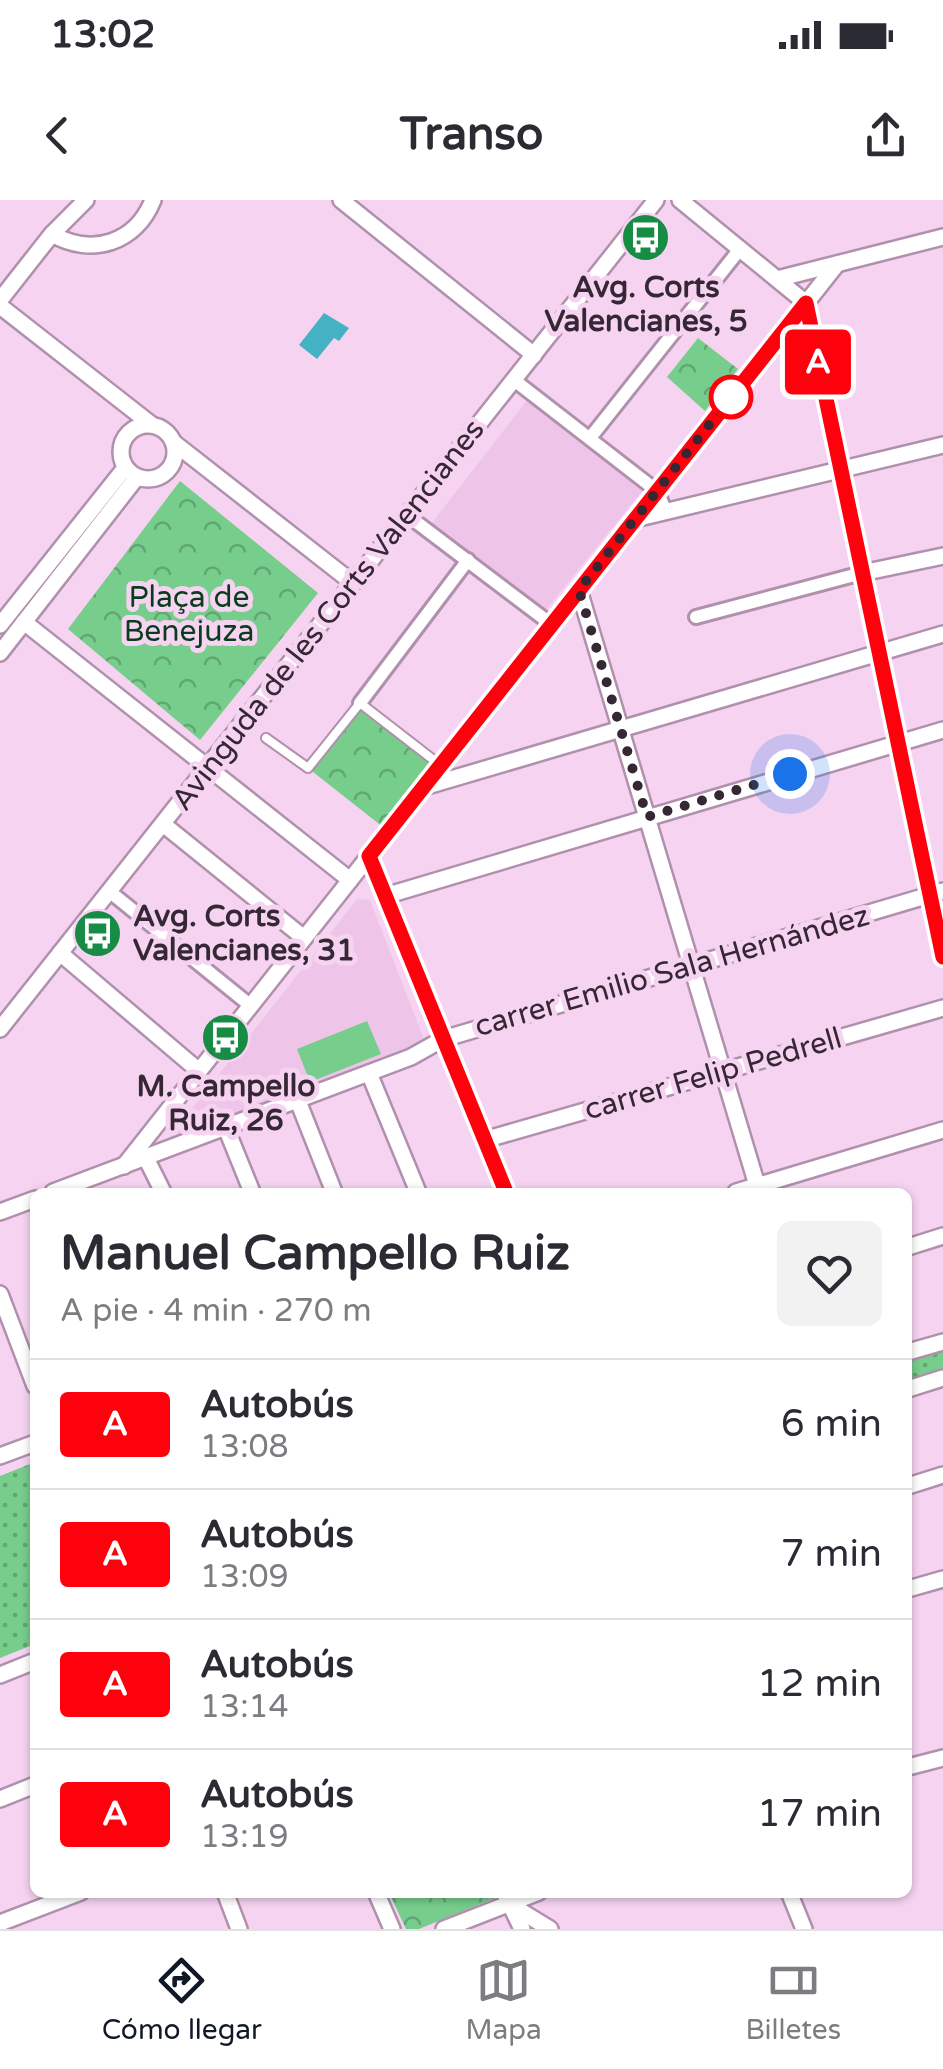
<!DOCTYPE html>
<html lang="es">
<head>
<meta charset="utf-8">
<style>
	body { margin:0; font-family:"Varela Round",sans-serif; background:#f2f2f3; color:#2b2b33; height:100vh; display:flex; flex-direction:column; font-size:38px; white-space:nowrap }
	* { box-sizing:border-box; margin:0 }
	p { font-size:32px; color:#7c7c81 }
	.icon { flex:none; width:55px; height:55px; fill:none; stroke:currentColor; stroke-width:2; stroke-linecap:round; stroke-linejoin:round }
	.map { position:relative; flex:1; overflow:hidden }
	.sheet { position:absolute; left:30px; top:988px; width:882px; height:710px; display:flex; flex-direction:column; background:#fff; border-radius:15px; box-shadow:0 2px 8px #0004 }
	.sheet>* { flex:none }
	.badge { padding:0 20px; border-radius:8px; font-size:35px; line-height:65px }
	.you { position:absolute; width:50px; height:50px; margin:-25px; border:8px solid #fff; border-radius:50%; background:#1a73e8; box-shadow:0 0 0 15px #1a73e833 }
	.map>.badge { position:absolute; translate:-50% -50%; box-shadow:0 0 0 5px #fff }
	.round { display:grid; place-items:center; flex:none; width:105px; height:105px; border-radius:15px; background:#f2f2f3 }
	.overview { display:flex; align-items:center; justify-content:space-between; height:170px; padding:0 30px }
	h1 { font-size:48px; font-weight:700; line-height:75px }
	ul { padding:0; list-style:none }
	li { display:flex; align-items:center; gap:30px; height:130px; padding:0 30px; border-top:2px solid #e1e1e2 }
	li div { flex:1 }
	li b { display:block; font-size:38px }
	li em { font-style:normal }
	li .badge { min-width:110px; font-weight:700; text-align:center }
	.status { display:flex; justify-content:space-between; align-items:center; height:70px; padding:0 50px; background:#fff; direction:ltr }
	.status svg { height:28px; fill:currentColor }
	header { display:flex; justify-content:space-between; align-items:center; height:130px; padding:0 30px; background:#fff; font-size:45px; font-weight:700 }
	.tabs { display:flex; justify-content:space-around; align-items:center; height:140px; border-top:2px solid #e1e1e2; background:#fff; font-size:28px; color:#7c7c81 }
	.tabs a { display:grid; justify-items:center; gap:5px }
	.tabs .selected { color:#111827 }
	.map>svg:first-child { display:block }
	.built { fill:#eec5e8 }
	.grass { fill:#76cd8c }
	.forest { fill:url(#forest-crowns) }
	.garden { fill:url(#garden-dots) }
	.water { fill:#45b2c4 }
	.lines { fill:none; stroke-linecap:round; stroke-linejoin:round }
	.service-casing { stroke:#b090ac; stroke-width:12 }
	.pedestrian-casing { stroke:#b090ac; stroke-width:18 }
	.minor-casing { stroke:#b090ac; stroke-width:20 }
	.service { stroke:#fff; stroke-width:8 }
	.pedestrian { stroke:#fff; stroke-width:12 }
	.minor { stroke:#fff; stroke-width:15 }
	.line-casing { stroke:#fff; stroke-width:22 }
	.line { stroke:#ff010c; stroke-width:15 }
	.walk { stroke:#352834; stroke-width:10; stroke-dasharray:0 18 }
	.stop-dot { fill:#fff; stroke:#ff010c; stroke-width:5 }
	.labels { text-anchor:middle; dominant-baseline:central; stroke-width:10; stroke-linejoin:round; paint-order:stroke }
	.poi-label { font-size:30px; font-weight:bold; fill:#352834; stroke:#f6d3f1 }
	.park-label { font-size:30px; fill:#073d1b; stroke:#f6d3f1 }
	.street-label { font-size:30px; fill:#352834; stroke:#f6d3f1 }
</style>
</head>
<body>
<div class="status"><b>13:02</b><svg viewBox="0 0 49 12"><path d="M0 12V9h3v3zM5 12V6h3v6zM10 12V3h3v9zM15 12V0h3v12zM26 1h20v11H26zM47 4h2v5h-2z"/></svg></div>
<header><svg class="icon" aria-label="back" viewBox="0 0 24 24"><path d="M15 5l-7 7 7 7"/></svg>Transo<svg class="icon" aria-label="share" viewBox="0 0 24 24"><path d="M12 15V3M7 8l5-5 5 5M5 13v7h14v-7"/></svg></header>
<div class="map">
<svg width="943" height="1729" viewBox="0 0 943 1729">
	<defs>
		<pattern id="forest-crowns" width="20" height="18" patternUnits="userSpaceOnUse" patternTransform="scale(2.5)"><rect width="20" height="18" fill="#76cd8c"/><path d="M2 6a3 3 0 1 1 6 0M12 15a3 3 0 1 1 6 0" fill="none" stroke="#62a673"/></pattern>
		<pattern id="garden-dots" width="8" height="8" patternUnits="userSpaceOnUse" patternTransform="scale(2.5)"><rect width="8" height="8" fill="#76cd8c"/><path d="M2 2h.1M6 6h.1" fill="none" stroke="#62a673" stroke-width="1.8" stroke-linecap="round"/></pattern>
	</defs>
	<rect width="100%" height="100%" fill="#f6d3f1"/>
	<g class="built">
		<path d="M528 199 643 290 544 412 431 324Z"/>
		<path d="M357 699 370 700 425 842 166 942Z"/>
	</g>
	<path class="grass" d="M367 821 381 854 310 882 297 849Z"/>
	<g class="forest">
		<path d="M698 138 738 169 705 211 667 177Z"/>
		<path d="M180 281 318 393 200 540 68 429Z"/>
		<path d="M360 503 440 565 388 631 308 568Z"/>
		<path d="M492 1692 495 1698 419 1729H406L389 1693Z"/>
	</g>
	<g class="garden">
		<path d="M943 1149V1171L908 1182V1159Z"/>
		<path d="M35 1262V1444L0 1458V1276Z"/>
	</g>
	<path class="water" d="M324 113 349 128 339 141 334 138 317 159 299 145Z"/>
	<g class="lines">
		<defs>
			<path id="service" d="M266 538 308 568 360 503 440 565"/>
			<g id="pedestrian">
				<path d="M514 180 657 291 666 312"/>
				<path d="M590 238 740 49"/>
				<path d="M407 315 551 424"/>
				<path d="M696 417 862 373"/>
				<path d="M360 503 468 360"/>
				<path d="M109 691 251 806"/>
			</g>
			<g id="minor">
				<path d="M341 0 534 155"/>
				<path d="M680 0 806 103 943 757"/>
				<path d="M52 34C92 57 136 43 153 0"/>
				<path d="M777 79 943 37"/>
				<path d="M0 100 52 34 86 0"/>
				<path d="M0 106 152 225"/>
				<circle cx="148" cy="252" r="27"/>
				<path d="M173 242 353 383"/>
				<path d="M635 319 943 245"/>
				<path d="M862 373 943 356"/>
				<path d="M579 390 759 992"/>
				<path d="M24 422 350 680"/>
				<path d="M0 425 125 268"/>
				<path d="M0 453 137 277"/>
				<path d="M424 587 943 434"/>
				<path d="M163 624 304 738"/>
				<path d="M369 656 505 992"/>
				<path d="M385 696 943 530"/>
				<path d="M60 753 199 871"/>
				<path d="M0 829 656 0"/>
				<path d="M369 873 418 992"/>
				<path d="M298 901 334 992"/>
				<path d="M226 928 252 992"/>
				<path d="M484 940 943 808"/>
				<path d="M146 958 163 992"/>
				<path d="M124 966 837 64"/>
				<path d="M53 992 411 857 443 839 943 691"/>
				<path d="M736 992 943 930"/>
				<path d="M0 1012 35 999"/>
				<path d="M908 1047 943 1036"/>
				<path d="M0 1094 35 1186"/>
				<path d="M908 1152 943 1142"/>
				<path d="M908 1189 943 1178"/>
				<path d="M0 1256 35 1243"/>
				<path d="M908 1286 943 1275"/>
				<path d="M908 1389 943 1379"/>
				<path d="M0 1475 35 1461"/>
				<path d="M908 1567 943 1558"/>
				<path d="M0 1599 35 1585"/>
				<path d="M225 1692 239 1729"/>
				<path d="M376 1692 392 1729"/>
				<path d="M504 1692 522 1729"/>
				<path d="M789 1692 804 1729"/>
				<path d="M509 1704 550 1729"/>
				<path d="M0 1723 81 1692"/>
				<path d="M444 1729 539 1692"/>
			</g>
		</defs>
		<use href="#service" class="service-casing"/>
		<use href="#pedestrian" class="pedestrian-casing"/>
		<use href="#minor" class="minor-casing"/>
		<use href="#service" class="service"/>
		<use href="#pedestrian" class="pedestrian"/>
		<use href="#minor" class="minor"/>
	</g>
	<g class="lines">
		<defs>
			<path id="line" d="M506 992 369 656 806 103 943 757"/>
		</defs>
		<use href="#line" class="line-casing"/>
		<use href="#line" class="line"/>
		<path class="walk" d="M731 197 579 390 647 617 790 574"/>
	</g>
	<defs>
		<symbol id="bus-disc" viewBox="-11 -11 22 22"><circle r="9.5" fill="#178c45" stroke="#f6d3f1"/><path d="M-5-6H5V4H4V6H2V4H-2V6H-4V4H-5ZM-3.5-4V0h7V-4ZM-3.5 1.2v1.5H-2V1.2ZM2 1.2v1.5H3.5V1.2Z" fill="#fff"/></symbol>
	</defs>
	<g fill-rule="evenodd">
		<use href="#bus-disc" x="618" y="10" width="55" height="55"/>
		<use href="#bus-disc" x="70" y="706" width="55" height="55"/>
		<use href="#bus-disc" x="198" y="810" width="55" height="55"/>
	</g>
	<circle class="stop-dot" cx="731" cy="197" r="20"/>
	<g class="labels">
		<g class="poi-label">
			<text x="646" y="87">Avg. Corts<tspan x="646" dy="34">Valencianes, 5</tspan></text>
			<text x="133" y="716" text-anchor="start">Avg. Corts<tspan x="133" dy="34">Valencianes, 31</tspan></text>
			<text x="226" y="886">M. Campello<tspan x="226" dy="34">Ruiz, 26</tspan></text>
		</g>
		<g class="park-label">
			<text x="189" y="397">Plaça de<tspan x="189" dy="34">Benejuza</tspan></text>
		</g>
		<g class="street-label">
			<text transform="translate(328 415) rotate(-52)">Avinguda de les Corts Valencianes</text>
			<text transform="translate(672 771) rotate(-16)">carrer Emilio Sala Hernández</text>
			<text transform="translate(713 874) rotate(-16)">carrer Felip Pedrell</text>
		</g>
	</g>
</svg>
<div class="you" style="left:790px;top:574px"></div>
<b class="badge" style="left:818px;top:162px;background:#ff010c;color:#fff">A</b>
<section class="sheet">
<div class="overview"><div><h1>Manuel Campello Ruiz</h1><p>A pie · 4 min · 270 m</p></div><a class="round"><svg class="icon" aria-label="heart" viewBox="0 0 24 24"><path d="M12 20l-8-8c-3-5 5-10 8-4 3-6 11-1 8 4z"/></svg></a></div>
<ul>
<li><span class="badge" style="background:#ff010c;color:#fff">A</span><div><b>Autobús</b><p>13:08</p></div><em>6 min</em></li>
<li><span class="badge" style="background:#ff010c;color:#fff">A</span><div><b>Autobús</b><p>13:09</p></div><em>7 min</em></li>
<li><span class="badge" style="background:#ff010c;color:#fff">A</span><div><b>Autobús</b><p>13:14</p></div><em>12 min</em></li>
<li><span class="badge" style="background:#ff010c;color:#fff">A</span><div><b>Autobús</b><p>13:19</p></div><em>17 min</em></li>
</ul>
</section>
</div>
<nav class="tabs">
<a class="selected"><svg class="icon" aria-label="directions" viewBox="0 0 24 24"><path d="M12 3l9 9-9 9-9-9zM9 14v-3h6M13 9l2 2-2 2"/></svg>Cómo llegar</a>
<a><svg class="icon" aria-label="map" viewBox="0 0 24 24"><path d="M3 6l6-2 6 2 6-2v14l-6 2-6-2-6 2zM9 4v14M15 6v14"/></svg>Mapa</a>
<a><svg class="icon" aria-label="tickets" viewBox="0 0 24 24"><path d="M3 7h18v10H3zM15 7v10"/></svg>Billetes</a>
</nav>
</body>
</html>
